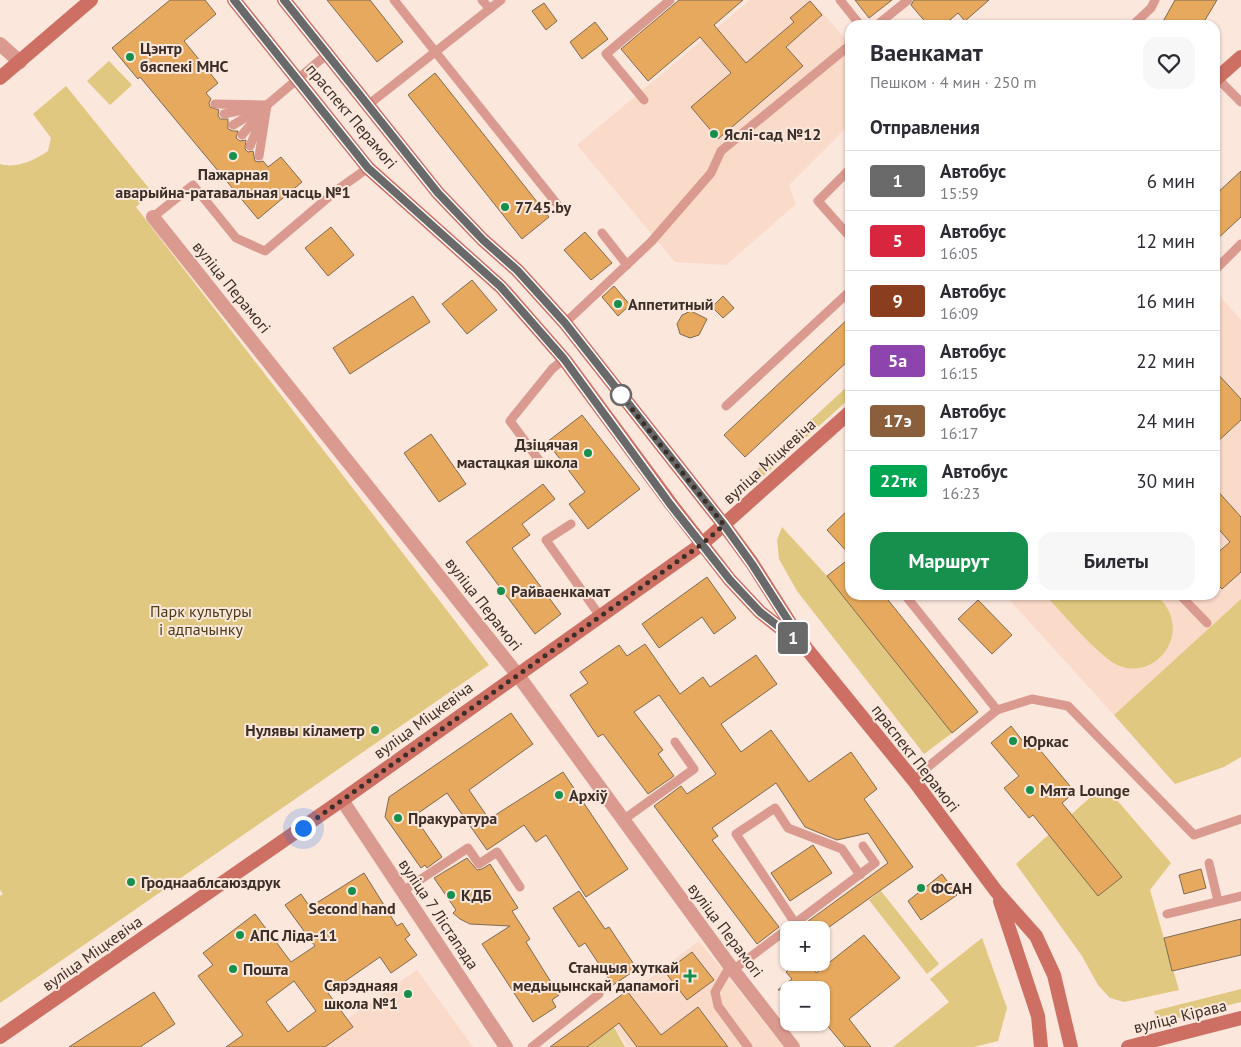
<!DOCTYPE html>
<html lang="ru">
<head>
<meta charset="utf-8">
<style>
	body { margin:0; font-family:"PT Sans",sans-serif; background:#f7f7f7; color:#2b2b33; height:100vh; display:flex; flex-direction:column; font-size:19px; white-space:nowrap }
	* { box-sizing:border-box; margin:0 }
	p { font-size:16px; color:#7c7c81 }
	.icon { flex:none; width:28px; height:28px; fill:none; stroke:currentColor; stroke-width:2; stroke-linecap:round; stroke-linejoin:round }
	.map { position:relative; flex:1; overflow:hidden }
	.details { position:absolute; left:845px; top:20px; width:375px; height:580px; display:flex; flex-direction:column; background:#fff; border-radius:15px; box-shadow:0 1px 4px #0004 }
	.details>* { flex:none }
	.badge { padding:0 10px; border-radius:4px; font-size:18px; line-height:32px }
	.buttons { position:absolute; left:780px; top:921px; display:grid; gap:10px }
	.buttons a { display:grid; place-items:center; width:50px; height:50px; border-radius:10px; background:#fff; box-shadow:0 1px 4px #0004; font-size:25px }
	.you { position:absolute; width:25px; height:25px; margin:-12px; border:4px solid #fff; border-radius:50%; background:#1a73e8; box-shadow:0 0 0 8px #1a73e833 }
	.map>.badge { position:absolute; translate:-50% -50%; box-shadow:0 0 0 2px #fff }
	h2 { padding:0 25px; font-size:19px; line-height:45px }
	.round { display:grid; place-items:center; flex:none; width:52px; height:52px; border-radius:15px; background:#f7f7f7 }
	.summary { display:flex; align-items:center; justify-content:space-between; height:85px; padding:0 25px }
	h1 { font-size:24px; font-weight:800; line-height:38px }
	.primary-button { display:flex; gap:10px; margin-top:auto; padding:10px 25px }
	.primary-button a { flex:1; height:58px; border-radius:15px; background:#16904c; color:#fff; font-size:20px; font-weight:800; line-height:58px; text-align:center }
	.primary-button a+a { background:#f7f7f7; color:#2b2b33 }
	ul { padding:0; list-style:none }
	li { display:flex; align-items:center; gap:15px; height:60px; padding:0 25px; border-top:1px solid #e1e1e2 }
	li div { flex:1 }
	li b { display:block; font-size:19px }
	li em { font-style:normal }
	li .badge { min-width:55px; font-weight:700; text-align:center }
	.map>svg:first-child { display:block }
	.built { fill:#fadac9 }
	.green { fill:#e1c880 }
	.building { fill:#e7a95d; stroke:#7f6a52; fill-rule:evenodd }
	.lines { fill:none; stroke-linecap:round; stroke-linejoin:round }
	.service { stroke:#db9a90; stroke-width:9 }
	.minor { stroke:#db9a90; stroke-width:14 }
	.secondary { stroke:#cd6f63; stroke-width:14 }
	.line-casing { stroke:#fff; stroke-width:11 }
	.line { stroke:#696969; stroke-width:8 }
	.walk { stroke:#3c2f28; stroke-width:5; stroke-dasharray:0 9 }
	.poi-dot { fill:#16904c; stroke:#fbe7dc; stroke-width:2 }
	.stop-dot { fill:#fff; stroke:#696969; stroke-width:2.5 }
	.labels { text-anchor:middle; dominant-baseline:central; stroke-width:4; stroke-linejoin:round; paint-order:stroke }
	.poi-label { font-size:16px; font-weight:bold; fill:#3c2f28; stroke:#fbe7dc; text-anchor:start }
	.street-label { font-size:16px; fill:#3c2f28; stroke:#fbe7dc }
	.park-label { font-size:16px; fill:#4a3d16; stroke:#fbe7dc }
</style>
</head>
<body>
<div class="map">
<svg width="1241" height="1047" viewBox="0 0 1241 1047">
	<rect width="100%" height="100%" fill="#fbe7dc"/>
	<g class="built">
		<path d="M750 0H811L850 44V124L789 185 796 204 726 265 675 262 577 145Z"/>
		<path d="M1215 291 1241 320V599L1114 715 1005 595H1215Z"/>
		<path d="M699 941 784 1047H628L605 1012Z"/>
		<path d="M417 970 473 1047H325L353 1027 347 1019Z"/>
	</g>
	<g class="green">
		<path d="M109 61 132 85 110 105 87 81Z"/>
		<path d="M66 86 152 192 136 207 489 665 0 1003V896L3 894 0 890V164C16 169 35 160 48 151L51 138 33 114Z"/>
		<path d="M850 384V398L757 482 749 477Z"/>
		<path d="M782 527 827 576 952 733 924 754 797 591 779 559 777 540Z"/>
		<path d="M1045 595H1156C1164 602 1170 610 1172 621 1178 650 1148 677 1120 666 1100 659 1062 612 1045 595Z"/>
		<path d="M1241 599V757L1224 767 1175 784 1114 715Z"/>
		<path d="M1104 785 1171 863 1150 890 1179 990 1124 1002 1110 998 1098 985 1082 956 1016 864Z"/>
		<path d="M881 891 939 964 927 974 869 900Z"/>
		<path d="M982 938 1007 1008 998 1041 974 1047H893L949 1002 930 979Z"/>
		<path d="M1241 989V1002L1158 1023 1154 1011Z"/>
		<path d="M614 1027 625 1047H587Z"/>
	</g>
	<g class="building">
		<path d="M170 0H205L216 14 184 41 218 83 206 93 211 99 209 103 210 107 219 110 218 115 220 119H228V129L233 131H238L236 138 240 141 246 140 245 149 248 152 253 151 255 161 259 162 263 161 268 167 281 157 302 182 258 219 140 77 138 79 112 48Z"/>
		<path d="M327 0H370L403 42 377 62Z"/>
		<path d="M679 0H743L714 25 746 63 794 22 790 18 810 1 822 15 786 47 803 66 718 139 691 107 731 73 700 37 648 81 621 49Z"/>
		<path d="M855 0H892L869 18Z"/>
		<path d="M914 0H989L965 21 958 13 944 25H928L911 5Z"/>
		<path d="M1175 0H1217L1202 25H1161Z"/>
		<path d="M544 3 557 21 546 30 532 11Z"/>
		<path d="M595 22 608 39 582 59 570 42Z"/>
		<path d="M435 73 549 217 522 239 408 95Z"/>
		<path d="M1241 171V217L1215 241V195Z"/>
		<path d="M331 227 354 255 328 276 305 248Z"/>
		<path d="M585 232 612 263 591 280 564 250Z"/>
		<path d="M472 280 497 310 467 334 442 304Z"/>
		<path d="M614 286 630 305 618 316 602 297Z"/>
		<path d="M413 296 430 322 350 374 333 348Z"/>
		<path d="M723 296 734 308 723 318 712 307Z"/>
		<path d="M691 311 707 319 699 335 690 338 680 334 677 324 682 315Z"/>
		<path d="M850 317V359L745 457 724 435Z"/>
		<path d="M1215 371 1241 399V420L1215 444Z"/>
		<path d="M582 415 640 489 588 529 569 504 585 492 547 442Z"/>
		<path d="M431 434 466 484 439 502 404 453Z"/>
		<path d="M543 484 555 499 522 524 530 535 512 548 561 614 535 634 466 542Z"/>
		<path d="M1215 488 1241 517V572L1222 589 1215 582V555L1230 542 1215 525Z"/>
		<path d="M850 508V555L827 530Z"/>
		<path d="M850 558V595H884L978 712 952 733 827 576Z"/>
		<path d="M707 577 736 618 714 634 702 617 659 648 642 624Z"/>
		<path d="M978 600 1012 635 992 654 958 619Z"/>
		<path d="M645 644 680 694 703 677 710 687 756 655 777 684 721 724 741 752 771 730 809 782 851 752 877 789 864 799 913 867 825 930H796L888 863 868 833 837 840 805 827 776 783 712 828 718 836 712 840 779 927 757 944 654 806 681 786 687 794 716 774 659 695 634 712 663 750 658 754 674 776 648 794 603 734 598 737 570 695 588 683 580 672 619 645 627 656Z"/>
		<path d="M511 713 533 744 469 790 489 819 563 772 628 869 586 897 546 835 536 842 524 825 487 850 447 793 414 816 442 857 427 868 425 865 421 868 385 817 389 797Z"/>
		<path d="M1011 726 1029 749 1035 744 1075 792 1062 803 1122 877 1098 896 1033 815 1029 818 1004 788 1019 776 991 743Z"/>
		<path d="M813 845 832 873 790 901 771 873Z"/>
		<path d="M467 858 477 870 482 869 490 864 518 908 512 911 530 939 526 942 559 995 552 1000 556 1007 533 1022 482 944 510 926 470 924 460 919 453 913 456 910 434 878Z"/>
		<path d="M1201 869 1206 888 1184 894 1179 875Z"/>
		<path d="M364 873 397 926 402 923 410 935 405 939 417 955 391 973 380 957 328 993 353 1027 325 1047H226L243 1035 198 976 213 965 203 953 255 914 291 962 315 946 285 905 301 894 310 907ZM294 981 316 1011 288 1032 266 1002Z"/>
		<path d="M942 874 957 895 921 920 908 901Z"/>
		<path d="M579 891 605 929 609 927 637 969 613 985 585 943 579 947 553 908Z"/>
		<path d="M1241 919V955L1172 971 1164 938Z"/>
		<path d="M864 935 900 978 849 1019 871 1047H845L821 1018V990H778L792 979 786 972 798 962H808L816 973Z"/>
		<path d="M692 952 714 980 687 1000 665 972Z"/>
		<path d="M627 991 661 1035 698 1007 728 1047H637L619 1023 587 1047H550Z"/>
		<path d="M154 992 175 1024 140 1047H69Z"/>
	</g>
	<g class="lines">
		<g class="service">
			<path d="M394 0 557 204"/>
			<path d="M482 0 490 9"/>
			<path d="M840 0 860 25"/>
			<path d="M877 25 908 0"/>
			<path d="M1133 25 1151 8 1155 0"/>
			<path d="M1217 78 1241 102"/>
			<path d="M644 100 606 54 670 0"/>
			<path d="M215 104 266 105"/>
			<path d="M368 105 501 0"/>
			<path d="M224 114 252 108"/>
			<path d="M233 125 267 105 326 55"/>
			<path d="M242 135 262 111"/>
			<path d="M250 146 261 119"/>
			<path d="M259 156 267 105"/>
			<path d="M850 169 818 201 850 237"/>
			<path d="M153 217 193 185 236 238 265 251 337 190 368 168"/>
			<path d="M602 233 627 265"/>
			<path d="M1215 270 1241 244"/>
			<path d="M565 323 651 242 711 173 721 151 850 45"/>
			<path d="M726 406 850 291"/>
			<path d="M541 463 510 421 552 369 564 359"/>
			<path d="M571 524 546 540 600 616"/>
			<path d="M905 595 997 710"/>
			<path d="M1180 595 1207 623"/>
			<path d="M915 782 923 771 997 710 1032 699 1068 706 1194 835 1241 819"/>
			<path d="M623 820 694 769 675 742"/>
			<path d="M1209 863 1218 901"/>
			<path d="M403 891 468 848 479 864 497 852 520 887"/>
			<path d="M1167 914 1241 896"/>
			<path d="M795 923 736 834 775 808 788 828 842 849 860 875"/>
			<path d="M730 966 715 992 718 1006 748 1047"/>
			<path d="M733 970 875 863 863 846"/>
			<path d="M532 1047 599 994"/>
		</g>
		<g class="minor">
			<path d="M0 44 20 62"/>
			<path d="M153 217 517 674 730 966 793 1047"/>
			<path d="M342 800 506 1047"/>
		</g>
		<g class="secondary">
			<path d="M234 0 368 168 501 287 564 359 671 504 730 580 760 612 798 642"/>
			<path d="M284 0 438 193 483 240 517 270 565 323 724 525 752 563 806 648 915 782 996 891 1036 936 1054 975 1071 1047"/>
			<path d="M0 78 91 0"/>
			<path d="M1215 80 1241 57"/>
			<path d="M1000 901 1038 1016 1041 1047"/>
			<path d="M0 1037 342 800 702 544 850 412"/>
			<path d="M1128 1047 1241 1018"/>
		</g>
	</g>
	<g class="lines">
		<defs>
			<path id="line" d="M234 0 368 168 501 287 564 359 670 504 730 580 760 612 806 648 752 564 724 525 565 323 517 270 483 240 438 193 284 0"/>
		</defs>
		<use href="#line" class="line-casing"/>
		<use href="#line" class="line"/>
		<path class="walk" d="M303 828 702 544 724 525 621 395"/>
	</g>
	<g class="poi-dot">
		<circle cx="130" cy="57" r="5"/>
		<circle cx="714" cy="134" r="5"/>
		<circle cx="233" cy="156" r="5"/>
		<circle cx="505" cy="207" r="5"/>
		<circle cx="618" cy="304" r="5"/>
		<circle cx="588" cy="453" r="5"/>
		<circle cx="501" cy="591" r="5"/>
		<circle cx="375" cy="730" r="5"/>
		<circle cx="1013" cy="741" r="5"/>
		<circle cx="1030" cy="790" r="5"/>
		<circle cx="559" cy="795" r="5"/>
		<circle cx="398" cy="818" r="5"/>
		<circle cx="131" cy="882" r="5"/>
		<circle cx="921" cy="888" r="5"/>
		<circle cx="352" cy="891" r="5"/>
		<circle cx="451" cy="895" r="5"/>
		<circle cx="240" cy="935" r="5"/>
		<circle cx="233" cy="969" r="5"/>
		<path d="M687.5 968.5h5v5h5v5h-5v5h-5v-5h-5v-5h5z"/>
		<circle cx="408" cy="994" r="5"/>
	</g>
	<circle class="stop-dot" cx="621" cy="395" r="10"/>
	<g class="labels">
		<g class="poi-label">
			<text x="140" y="48">Цэнтр<tspan x="140" dy="18">бяспекі МНС</tspan></text>
			<text x="724" y="134">Яслі-сад №12</text>
			<text x="233" y="174" text-anchor="middle">Пажарная<tspan x="233" dy="18">аварыйна-ратавальная часць №1</tspan></text>
			<text x="515" y="207">7745.by</text>
			<text x="628" y="304">Аппетитный</text>
			<text x="578" y="444" text-anchor="end">Дзіцячая<tspan x="578" dy="18">мастацкая школа</tspan></text>
			<text x="511" y="591">Райваенкамат</text>
			<text x="365" y="730" text-anchor="end">Нулявы кіламетр</text>
			<text x="1023" y="741">Юркас</text>
			<text x="1040" y="790">Мята Lounge</text>
			<text x="569" y="795">Архіў</text>
			<text x="408" y="818">Пракуратура</text>
			<text x="141" y="882">Гроднааблсаюздрук</text>
			<text x="931" y="888">ФСАН</text>
			<text x="461" y="895">КДБ</text>
			<text x="352" y="908" text-anchor="middle">Second hand</text>
			<text x="250" y="935">АПС Ліда-11</text>
			<text x="679" y="967" text-anchor="end">Станцыя хуткай<tspan x="679" dy="18">медыцынскай дапамогі</tspan></text>
			<text x="243" y="969">Пошта</text>
			<text x="398" y="985" text-anchor="end">Сярэднаяя<tspan x="398" dy="18">школа №1</tspan></text>
		</g>
		<g class="street-label">
			<text transform="translate(352 116) rotate(50)">праспект Перамогі</text>
			<text transform="translate(232 287) rotate(51)">вуліца Перамогі</text>
			<text transform="translate(769 461) rotate(-42)">вуліца Міцкевіча</text>
			<text transform="translate(484 604) rotate(52)">вуліца Перамогі</text>
			<text transform="translate(423 720) rotate(-36)">вуліца Міцкевіча</text>
			<text transform="translate(916 758) rotate(52)">праспект Перамогі</text>
			<text transform="translate(439 914) rotate(56)">вуліца 7 Лістапада</text>
			<text transform="translate(726 930) rotate(53)">вуліца Перамогі</text>
			<text transform="translate(92 953) rotate(-35)">вуліца Міцкевіча</text>
			<text transform="translate(1180 1016) rotate(-14)">вуліца Кірава</text>
		</g>
		<g class="park-label">
			<text x="201" y="611">Парк культуры<tspan x="201" dy="18">і адпачынку</tspan></text>
		</g>
	</g>
</svg>
<div class="buttons">
<a>+</a>
<a>−</a>
</div>
<div class="you" style="left:303px;top:828px"></div>
<b class="badge" style="left:793px;top:638px;background:#696969;color:#fff">1</b>
<section class="details">
<div class="summary"><div><h1>Ваенкамат</h1><p>Пешком · 4 мин · 250 m</p></div><a class="round"><svg class="icon" aria-label="heart" viewBox="0 0 24 24"><path d="M12 20l-8-8c-3-5 5-10 8-4 3-6 11-1 8 4z"/></svg></a></div>
<h2>Отправления</h2>
<ul>
<li><span class="badge" style="background:#696969;color:#fff">1</span><div><b>Автобус</b><p>15:59</p></div><em>6 мин</em></li>
<li><span class="badge" style="background:#d7263d;color:#fff">5</span><div><b>Автобус</b><p>16:05</p></div><em>12 мин</em></li>
<li><span class="badge" style="background:#8a3d1f;color:#fff">9</span><div><b>Автобус</b><p>16:09</p></div><em>16 мин</em></li>
<li><span class="badge" style="background:#8e44ad;color:#fff">5а</span><div><b>Автобус</b><p>16:15</p></div><em>22 мин</em></li>
<li><span class="badge" style="background:#8b5e3c;color:#fff">17э</span><div><b>Автобус</b><p>16:17</p></div><em>24 мин</em></li>
<li><span class="badge" style="background:#00a651;color:#fff">22тк</span><div><b>Автобус</b><p>16:23</p></div><em>30 мин</em></li>
</ul>
<div class="primary-button"><a>Маршрут</a><a>Билеты</a></div>
</section>
</div>
</body>
</html>
